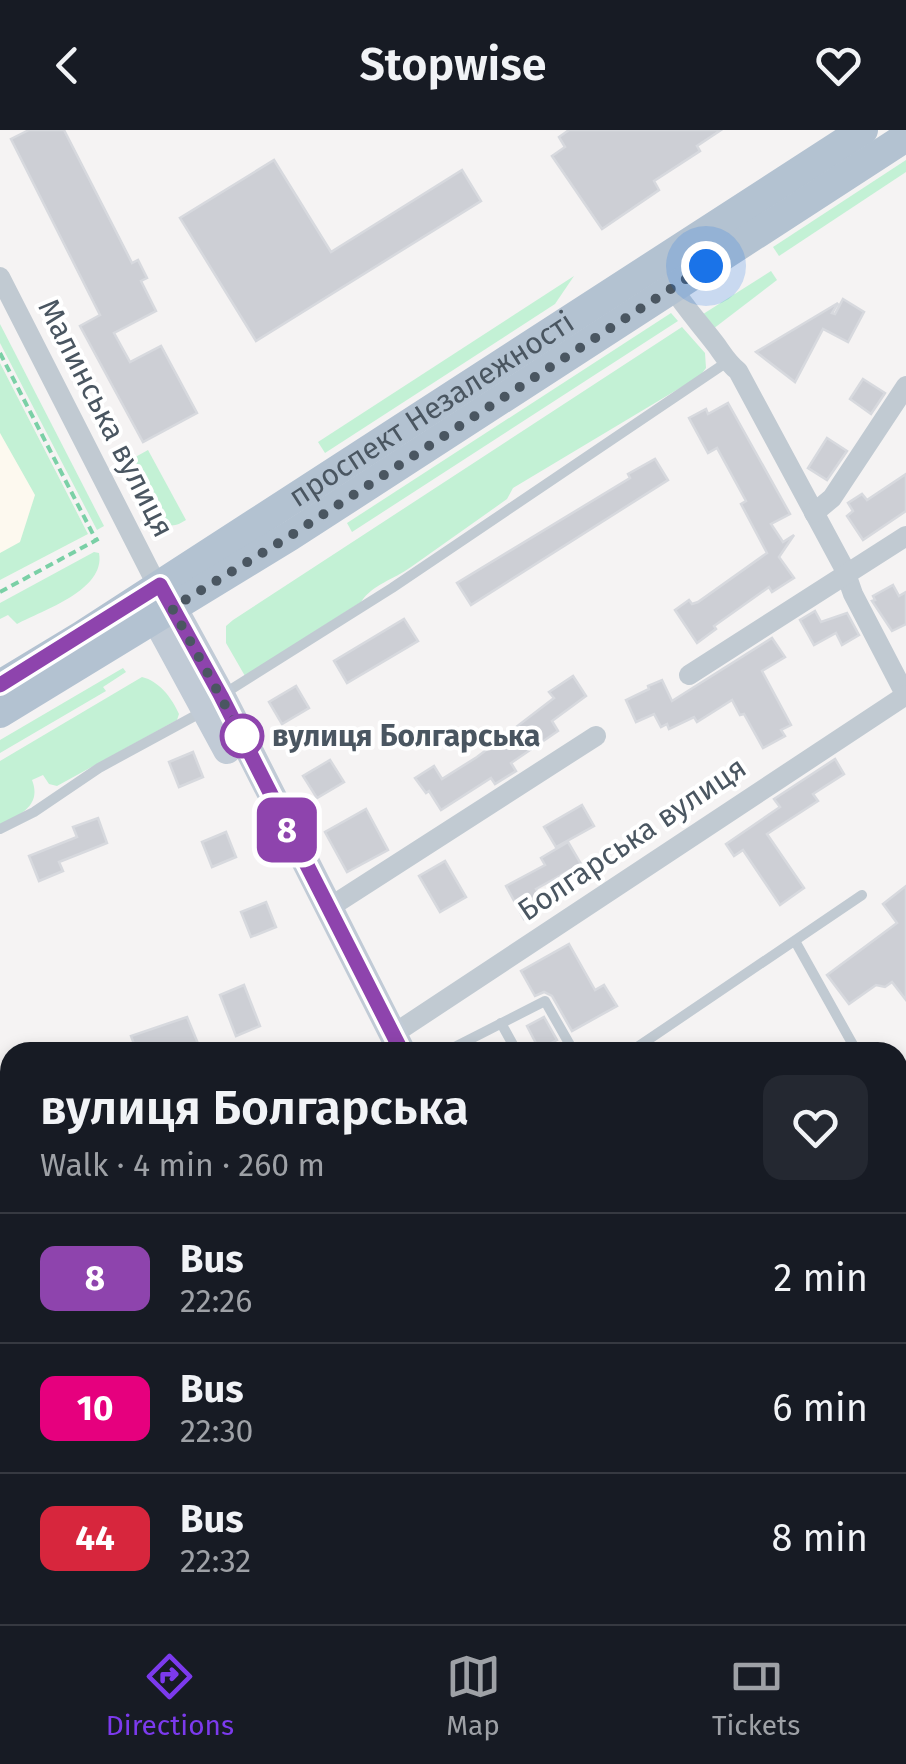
<!DOCTYPE html>
<html lang="en">
<head>
<meta charset="utf-8">
<style>
	body { margin:0; font-family:"Fira Sans",sans-serif; background:#242831; color:#f1f3f6; height:100vh; display:flex; flex-direction:column; font-size:38px; white-space:nowrap }
	* { box-sizing:border-box; margin:0 }
	p { font-size:32px; color:#9ea1a6 }
	.icon { flex:none; width:55px; height:55px; fill:none; stroke:currentColor; stroke-width:2; stroke-linecap:round; stroke-linejoin:round }
	.map { position:relative; flex:1; overflow:hidden }
	.sheet { position:absolute; left:0px; top:912px; width:908px; height:582px; display:flex; flex-direction:column; background:#171b24; border-radius:30px 30px 0 0; box-shadow:0 5px 15px #0003 }
	.sheet>* { flex:none }
	.badge { padding:0 20px; border-radius:15px; font-size:35px; line-height:65px }
	.you { position:absolute; width:50px; height:50px; margin:-25px; border:8px solid #fff; border-radius:50%; background:#1a73e8; box-shadow:0 0 0 15px #1a73e833 }
	.map>.badge { position:absolute; translate:-50% -50%; box-shadow:0 0 0 5px #fff }
	.round { display:grid; place-items:center; flex:none; width:105px; height:105px; border-radius:20px; background:#242831 }
	.overview { display:flex; align-items:center; justify-content:space-between; height:170px; padding:0 40px }
	h1 { font-size:48px; font-weight:600; line-height:75px }
	ul { padding:0; list-style:none }
	li { display:flex; align-items:center; gap:30px; height:130px; padding:0 40px; border-top:2px solid #363941 }
	li div { flex:1 }
	li b { display:block; font-size:38px }
	li em { font-style:normal }
	li .badge { min-width:110px; font-weight:700; text-align:center }
	header { display:flex; justify-content:space-between; align-items:center; height:130px; padding:0 40px; background:#171b24; font-size:45px; font-weight:600 }
	.menu { display:flex; justify-content:space-around; align-items:center; height:140px; border-top:2px solid #363941; background:#171b24; font-size:28px; color:#9ea1a6 }
	.menu a { display:grid; justify-items:center; gap:5px }
	.menu .selected { color:#7c3aed }
	.map>svg:first-child { display:block }
	.commercial { fill:#fdf9ef }
	.green { fill:#c3f1d5 }
	.building { fill:#cdcfd5; stroke:#d7d9de; stroke-width:2.5 }
	.lines { fill:none; stroke-linecap:round; stroke-linejoin:round }
	.path { stroke:#7ad0a6; stroke-width:4; stroke-dasharray:8 5; stroke-linecap:butt }
	.service { stroke:#c1cad2; stroke-width:10 }
	.minor { stroke:#c1cad2; stroke-width:20 }
	.tertiary { stroke:#c1cad2; stroke-width:25 }
	.secondary { stroke:#c1cbd6; stroke-width:28 }
	.primary { stroke:#b3c2d1; stroke-width:30 }
	.line-casing { stroke:#fff; stroke-width:22 }
	.line { stroke:#8e44ad; stroke-width:15 }
	.walk { stroke:#4a5661; stroke-width:10; stroke-dasharray:0 18 }
	.stop-dot { fill:#fff; stroke:#8e44ad; stroke-width:5 }
	.labels { text-anchor:middle; dominant-baseline:central; stroke-width:8; stroke-linejoin:round; paint-order:stroke }
	.street-label { font-size:30px; fill:#4a5661; stroke:#fff }
	.stop-label { font-size:30px; font-weight:bold; fill:#4a5661; stroke:#fff; text-anchor:start }
</style>
</head>
<body>
<header><svg class="icon" aria-label="back" viewBox="0 0 24 24"><path d="M15 5l-7 7 7 7"/></svg>Stopwise<svg class="icon" aria-label="heart" viewBox="0 0 24 24"><path d="M12 20l-8-8c-3-5 5-10 8-4 3-6 11-1 8 4z"/></svg></header>
<div class="map">
<svg width="906" height="1494" viewBox="0 0 906 1494">
	<rect width="100%" height="100%" fill="#f5f3f3"/>
	<path class="commercial" d="M0 233 88 404 0 450Z"/>
	<g class="green">
		<path d="M906 30V42L779 126 773 117Z"/>
		<path d="M771 141 777 150 713 199 700 186Z"/>
		<path d="M574 146 555 174 325 323 318 312Z"/>
		<path d="M671 183 678 191 352 402 347 393Z"/>
		<path d="M0 194 104 396 97 400 0 213Z"/>
		<path d="M682 197 705 223 706 238 700 246 513 358 507 369C475 392 443 414 411 437 393 450 373 454 361 472L245 546 226 513V496L233 490Z"/>
		<path d="M0 233 88 404 0 450V423L20 412 35 365 0 303Z"/>
		<path d="M148 320 186 390C178 395 170 399 161 391L130 330Z"/>
		<path d="M94 422 99 423C106 460 43 480 17 494L8 485 0 489V473Z"/>
		<path d="M123 538 126 542 103 557 106 561 0 623V610Z"/>
		<path d="M142 547C159 551 172 568 179 584L177 590 57 656 49 654 43 645 32 650C42 676 20 684 0 696V631Z"/>
		<path d="M898 1452 906 1469V1494H742L738 1485H898Z"/>
	</g>
	<g class="building">
		<path d="M29 0H64L132 133 138 130 147 148 141 151 156 181 114 203 130 232 161 216 197 283 143 312 80 196 100 185 11 9Z"/>
		<path d="M569 0H721L697 16 700 21 654 51 659 60 602 99 552 26 565 17 559 7Z"/>
		<path d="M274 30 331 122 462 40 481 71 256 211 180 88Z"/>
		<path d="M843 169 864 182 848 212 823 199 795 252 756 222 838 173 832 183 835 184Z"/>
		<path d="M863 249 885 263 871 284 850 269Z"/>
		<path d="M728 273 790 384 771 394 783 412 794 405 779 427 794 448 772 462 769 457 714 496 716 499 697 513 675 480 689 470 692 474 698 472 767 423 741 374 746 371 717 318 708 323 689 288 706 279 708 284Z"/>
		<path d="M827 308 847 321 827 350 808 338Z"/>
		<path d="M655 329 668 350 471 475 457 453 630 348 628 344Z"/>
		<path d="M906 344V381L863 410 847 386 853 381 848 373 862 364 867 370Z"/>
		<path d="M893 455 899 466 906 462V494L892 501 872 471 875 470 873 466Z"/>
		<path d="M815 481 821 492 847 483 859 505 842 515 836 503 814 515 800 490Z"/>
		<path d="M404 489 418 511 347 553 334 531Z"/>
		<path d="M772 508 785 527 762 541 791 595 781 600 785 606 763 618 744 584 740 585 732 570 697 592 694 587 669 599 667 594 661 597 654 584 636 592 626 570 649 559 648 556 662 550 672 571Z"/>
		<path d="M573 546 586 566 552 591 558 601 511 633 516 641 495 654 491 648 441 680 429 661 426 663 415 648 434 636 442 649 477 627 554 568 549 562Z"/>
		<path d="M296 556 309 578 282 594 269 572Z"/>
		<path d="M193 622 203 647 179 657 169 632Z"/>
		<path d="M835 629 844 644 813 664 818 671 767 704 804 758 780 775 743 720 734 726 726 714 780 677 774 669Z"/>
		<path d="M330 630 344 652 317 668 303 646Z"/>
		<path d="M582 675 594 696 556 717 544 697Z"/>
		<path d="M366 679 388 720 347 742 325 702Z"/>
		<path d="M98 688 107 713 59 732 63 741 39 751 29 726 77 707 73 697Z"/>
		<path d="M226 702 236 727 212 737 202 712Z"/>
		<path d="M568 712 581 734 536 759 546 777 524 789 506 756 545 735 541 728Z"/>
		<path d="M445 731 466 767 440 782 419 746Z"/>
		<path d="M906 756V870L892 852 885 857 876 855 849 874 827 845 897 793 883 774Z"/>
		<path d="M266 772 276 797 251 807 241 782Z"/>
		<path d="M569 814 595 860 604 855 617 876 572 901 552 866 544 862 535 866 521 841Z"/>
		<path d="M244 855 260 896 236 906 220 865Z"/>
		<path d="M187 887 199 916 182 922H137L131 906Z"/>
		<path d="M544 887 557 910 539 919 527 896Z"/>
	</g>
	<g class="lines">
		<g class="path">
			<path d="M0 223 96 410"/>
			<path d="M0 462 102 407"/>
		</g>
		<g class="service">
			<path d="M222 565 392 458 727 232"/>
			<path d="M0 699 34 682 99 638 202 582"/>
			<path d="M795 811 857 922"/>
			<path d="M501 893 517 922"/>
			<path d="M445 922 545 871 574 922"/>
			<path d="M630 922 862 765"/>
			<path d="M898 997 906 1013"/>
			<path d="M0 1072 10 1071"/>
			<path d="M0 1141 10 1137"/>
			<path d="M898 1154 906 1150"/>
			<path d="M0 1209 10 1205"/>
			<path d="M898 1240 906 1258"/>
			<path d="M9 1430 10 1432"/>
			<path d="M36 1485 40 1494"/>
		</g>
		<g class="minor">
			<path d="M0 147 158 457"/>
			<path d="M672 157C686 179 702 196 717 216 724 226 728 233 738 241L844 438 853 464 906 566"/>
			<path d="M814 383 832 368 906 256"/>
			<path d="M689 545 906 406"/>
			<path d="M327 779 596 606"/>
			<path d="M392 905 906 565"/>
			<path d="M376 1485 380 1494"/>
		</g>
		<g class="tertiary">
			<path d="M0 1025 10 1023"/>
			<path d="M0 1270 10 1265"/>
		</g>
		<g class="secondary">
			<path d="M164 461 221 565 402 922"/>
			<path d="M145 469 227 620"/>
			<path d="M675 1485 680 1494"/>
		</g>
		<g class="primary">
			<path id="s1" d="M0 555 81 506 863 0"/>
			<path d="M0 583 290 406 906 7"/>
		</g>
	</g>
	<g class="lines">
		<defs>
			<path id="line" d="M0 555 160 455 221 566 402 922"/>
		</defs>
		<use href="#line" class="line-casing"/>
		<use href="#line" class="line"/>
		<path class="walk" d="M242 606 172 478 290 406 706 136"/>
	</g>
	<circle class="stop-dot" cx="242" cy="606" r="20"/>
	<g class="labels">
		<g class="street-label">
			<text stroke="none"><textPath href="#s1" startOffset="512">проспект Незалежності</textPath></text>
			<text transform="translate(106 288) rotate(63)">Малинська вулиця</text>
			<text transform="translate(632 709) rotate(-34)">Болгарська вулиця</text>
		</g>
		<g class="stop-label">
			<text x="272" y="606">вулиця Болгарська</text>
		</g>
	</g>
</svg>
<div class="you" style="left:706px;top:136px"></div>
<b class="badge" style="left:287px;top:700px;background:#8e44ad;color:#fff">8</b>
<section class="sheet">
<div class="overview"><div><h1>вулиця Болгарська</h1><p>Walk · 4 min · 260 m</p></div><a class="round"><svg class="icon" aria-label="heart" viewBox="0 0 24 24"><path d="M12 20l-8-8c-3-5 5-10 8-4 3-6 11-1 8 4z"/></svg></a></div>
<ul>
<li><span class="badge" style="background:#8e44ad;color:#fff">8</span><div><b>Bus</b><p>22:26</p></div><em>2 min</em></li>
<li><span class="badge" style="background:#e6007e;color:#fff">10</span><div><b>Bus</b><p>22:30</p></div><em>6 min</em></li>
<li><span class="badge" style="background:#d7263d;color:#fff">44</span><div><b>Bus</b><p>22:32</p></div><em>8 min</em></li>
</ul>
</section>
</div>
<nav class="menu">
<a class="selected"><svg class="icon" aria-label="directions" viewBox="0 0 24 24"><path d="M12 3l9 9-9 9-9-9zM9 14v-3h6M13 9l2 2-2 2"/></svg>Directions</a>
<a><svg class="icon" aria-label="map" viewBox="0 0 24 24"><path d="M3 6l6-2 6 2 6-2v14l-6 2-6-2-6 2zM9 4v14M15 6v14"/></svg>Map</a>
<a><svg class="icon" aria-label="tickets" viewBox="0 0 24 24"><path d="M3 7h18v10H3zM15 7v10"/></svg>Tickets</a>
</nav>
</body>
</html>
